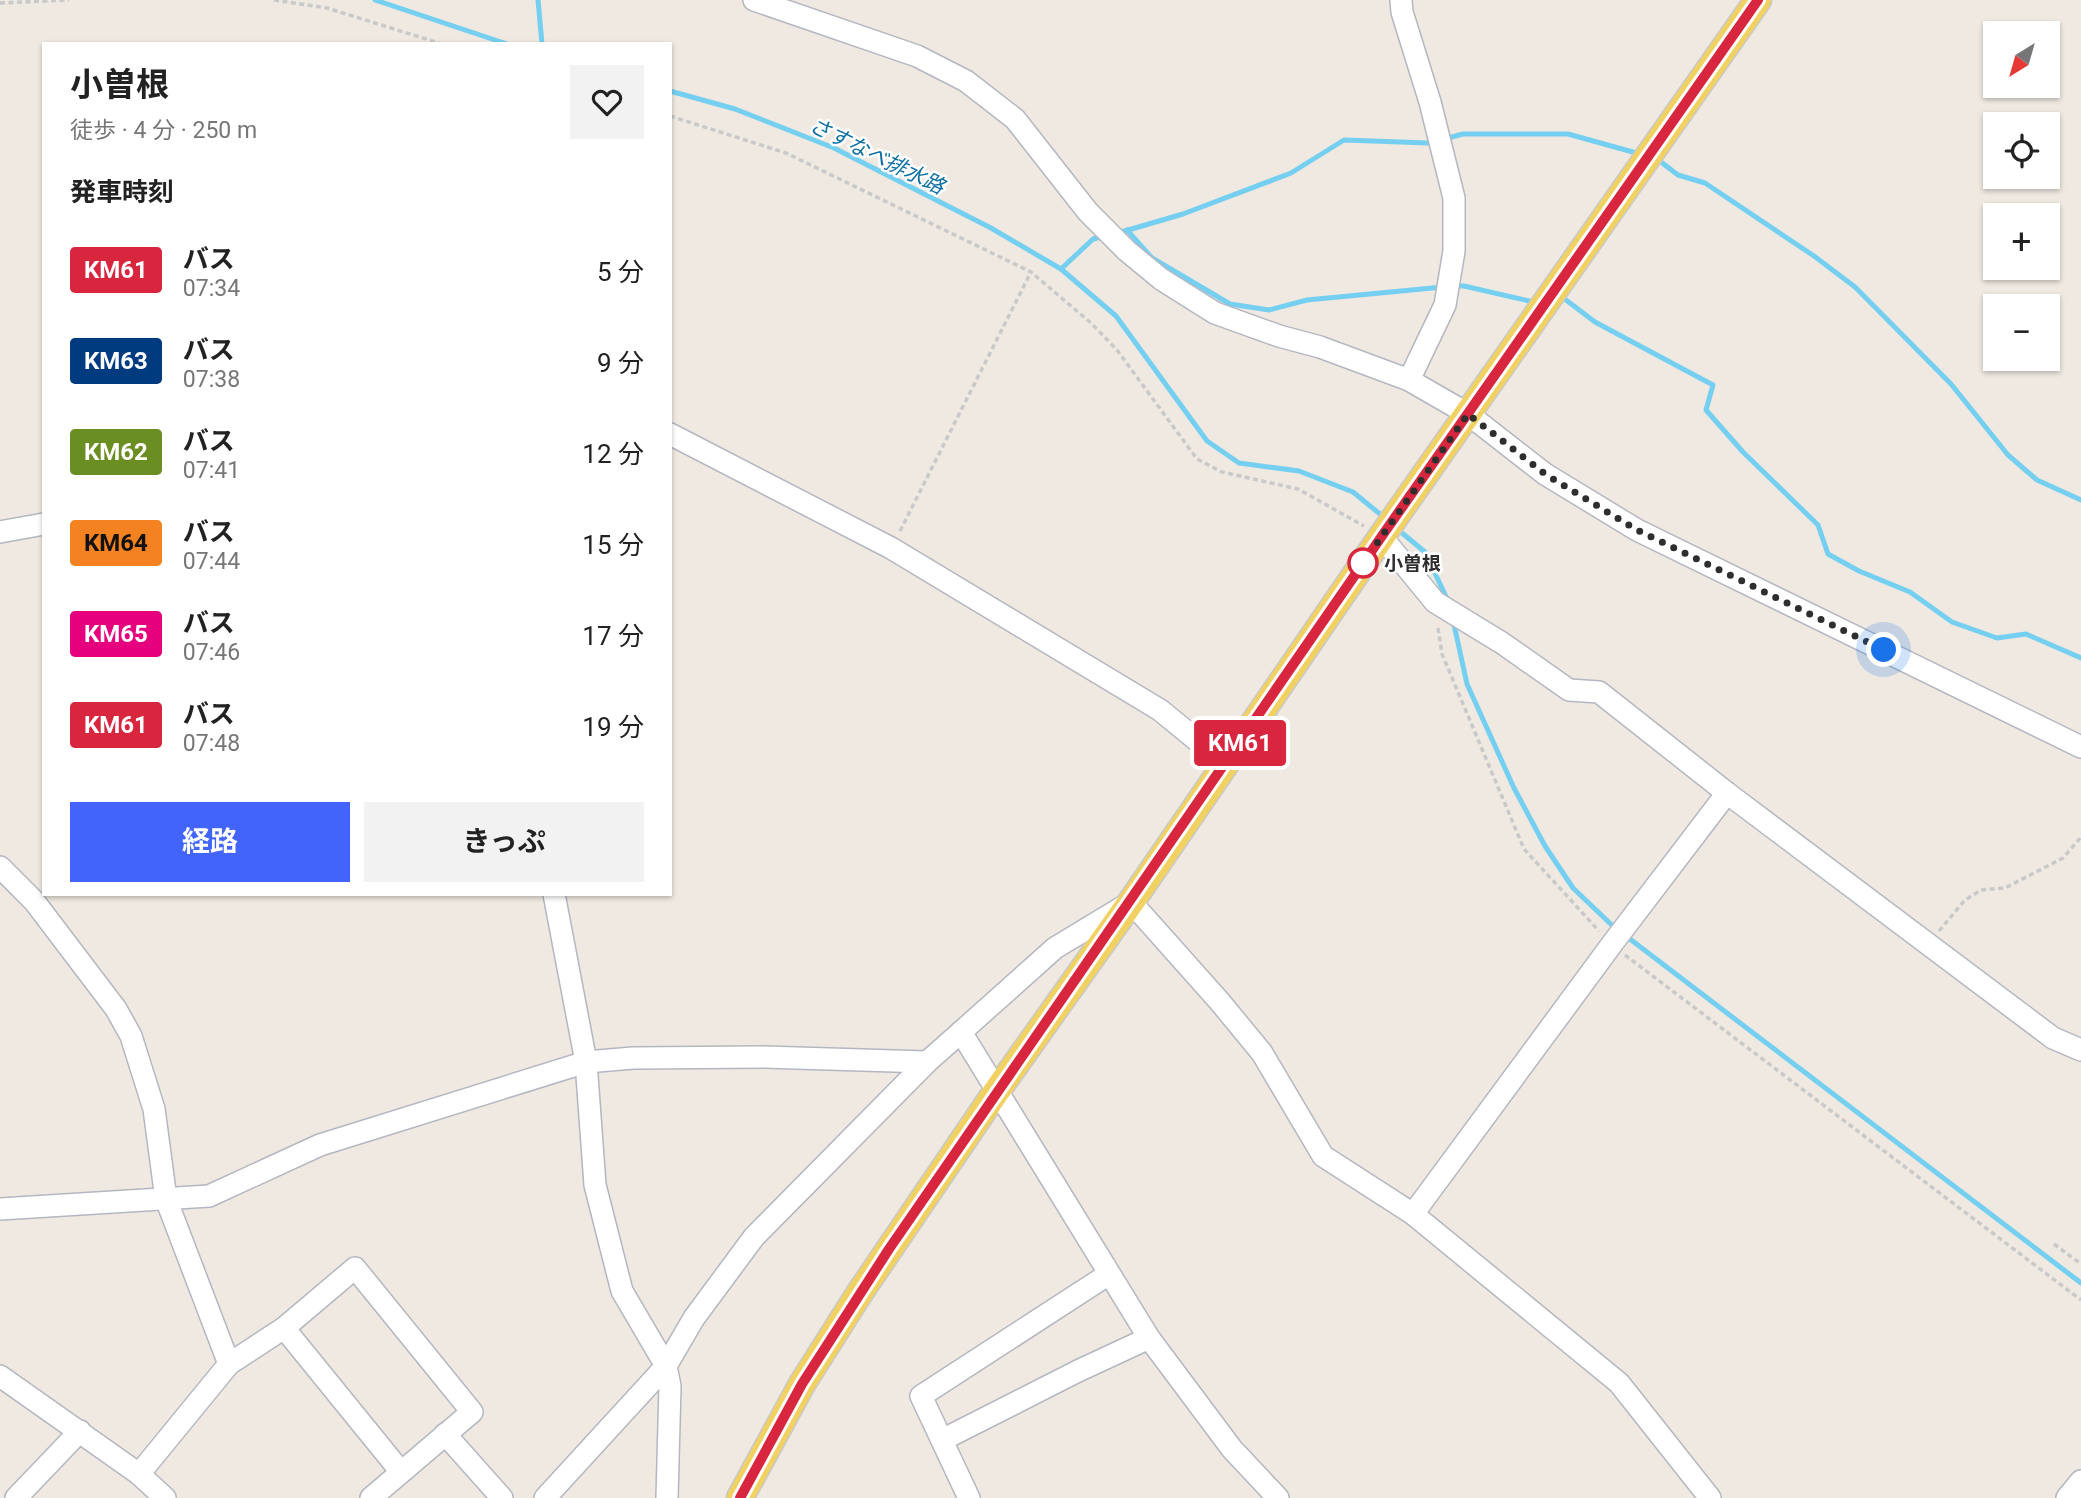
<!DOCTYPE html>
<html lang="ja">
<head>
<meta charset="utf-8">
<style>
	body { margin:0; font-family:Roboto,"Noto Sans JP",sans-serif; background:#f2f2f2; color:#222; height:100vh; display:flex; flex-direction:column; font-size:26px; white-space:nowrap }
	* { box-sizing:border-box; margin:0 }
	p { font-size:23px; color:#767676 }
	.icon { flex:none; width:38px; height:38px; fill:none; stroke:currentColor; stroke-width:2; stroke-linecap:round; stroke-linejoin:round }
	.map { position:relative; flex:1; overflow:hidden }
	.panel { position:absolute; left:42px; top:42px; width:630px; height:854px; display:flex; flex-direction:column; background:#fff; border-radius:0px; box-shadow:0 2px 5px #0004 }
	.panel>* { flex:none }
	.badge { padding:0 14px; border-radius:5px; font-size:24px; line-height:46px }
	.needle { width:46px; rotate:217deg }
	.tools { position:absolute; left:1983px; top:21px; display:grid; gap:14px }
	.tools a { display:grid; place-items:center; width:77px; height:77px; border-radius:0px; background:#fff; box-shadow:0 2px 5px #0004; font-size:35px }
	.you { position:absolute; width:35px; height:35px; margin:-18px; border:5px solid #fff; border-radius:50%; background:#1a73e8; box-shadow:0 0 0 10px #1a73e833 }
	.map>.badge { position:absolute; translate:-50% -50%; box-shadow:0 0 0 4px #fff }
	h2 { padding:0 28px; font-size:26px; line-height:63px }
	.round { display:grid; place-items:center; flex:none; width:74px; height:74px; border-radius:0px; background:#f2f2f2 }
	.overview { display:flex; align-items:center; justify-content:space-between; height:119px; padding:0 28px }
	h1 { font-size:33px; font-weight:700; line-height:52px }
	.primary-button { display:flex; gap:14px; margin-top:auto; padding:14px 28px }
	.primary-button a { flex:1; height:80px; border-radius:0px; background:#4264fb; color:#fff; font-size:28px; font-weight:700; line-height:80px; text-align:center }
	.primary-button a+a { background:#f2f2f2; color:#222 }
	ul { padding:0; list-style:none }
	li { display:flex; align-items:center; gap:21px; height:91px; padding:0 28px }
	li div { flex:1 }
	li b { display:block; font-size:26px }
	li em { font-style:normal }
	li .badge { min-width:77px; font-weight:700; text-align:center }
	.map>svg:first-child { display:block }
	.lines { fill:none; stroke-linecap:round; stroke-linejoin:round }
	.stream { stroke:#75cff0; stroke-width:5 }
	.minor-casing { stroke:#b4b7c1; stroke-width:24 }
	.major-casing { stroke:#c9c9c9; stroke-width:29 }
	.path { stroke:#c9c9c9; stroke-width:3.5; stroke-dasharray:5 3.5; stroke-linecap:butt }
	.minor { stroke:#fff; stroke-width:21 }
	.major { stroke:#f2d163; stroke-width:26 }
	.line-casing { stroke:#fff; stroke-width:16 }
	.line { stroke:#d7263d; stroke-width:10 }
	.walk { stroke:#2e2e2e; stroke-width:7; stroke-dasharray:0 12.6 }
	.stop-dot { fill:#fff; stroke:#d7263d; stroke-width:3.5 }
	.labels { text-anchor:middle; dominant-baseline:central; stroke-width:5; stroke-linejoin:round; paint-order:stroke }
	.stop-label { font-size:19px; font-weight:bold; fill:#2e2e2e; stroke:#fff; text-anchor:start }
	.water-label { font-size:21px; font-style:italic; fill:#0d6fa3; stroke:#fff }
</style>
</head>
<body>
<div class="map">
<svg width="2081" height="1498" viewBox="0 0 2081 1498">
	<rect width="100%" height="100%" fill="#efe9e1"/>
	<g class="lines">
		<g class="stream">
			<path d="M375 0 507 44"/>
			<path d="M538 0 542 44"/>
			<path d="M670 91 735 109 834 148 991 228 1061 269 1116 316 1207 441 1239 463 1299 471 1353 492 1386 519"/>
			<path d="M1444 139 1463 134H1568L1640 154"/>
			<path d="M1661 162 1678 175 1705 183 1814 256 1855 287 1951 384 2008 455 2037 480 2081 500"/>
			<path d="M1127 230 1152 258 1230 304 1269 310 1307 300 1443 287"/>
			<path d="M1118 233 1183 214 1291 173 1344 140 1428 143 1435 141"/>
			<path d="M1061 269 1093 239 1105 236"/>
			<path d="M1453 286H1464L1529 301"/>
			<path d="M1566 300 1595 322 1713 385 1706 410 1743 452 1818 525 1828 554 1859 571 1910 592 1952 622 1997 638 2026 634 2081 658"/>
			<path d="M1396 528 1425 552 1448 601"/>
			<path d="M1453 620 1467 684 1514 788 1545 846 1573 888 1618 931"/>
			<path d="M1626 936 2081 1283"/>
		</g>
		<defs>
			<g id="minor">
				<path d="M754 0 917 56 966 81 1015 119 1088 212 1127 251 1161 279 1215 313 1279 336 1320 347 1409 380 1468 414 1545 474 1637 530 2081 747"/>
				<path d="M1401 0 1402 12 1430 102 1454 198V251L1445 305 1409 380"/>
				<path d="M670 434 891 548 1160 710 1226 764"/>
				<path d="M0 532 44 524"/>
				<path d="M1381 536 1435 602 1502 643 1569 690 1599 692 1727 793 2053 1038 2081 1050"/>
				<path d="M0 867 34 901 116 1009 131 1036 154 1109 166 1199 229 1364 139 1474"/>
				<path d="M554 894 586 1062 595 1185 622 1291 666 1366 670 1386 667 1498"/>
				<path d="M961 1032 1149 1338 1232 1449 1278 1498"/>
				<path d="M0 1209 209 1196 320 1145 586 1062 633 1058 764 1057 927 1062"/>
				<path d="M1413 1214 1612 944 1727 793"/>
				<path d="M284 1328 401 1472"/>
				<path d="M229 1364 284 1328 355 1268 472 1412 371 1498"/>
				<path d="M0 1376 139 1474 165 1498"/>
				<path d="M445 1434 502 1498"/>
				<path d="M942 1440 1078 1371 1149 1338"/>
				<path d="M16 1498 80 1431"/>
				<path d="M545 1498 666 1366 694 1318 754 1237 927 1062 961 1032 1055 948 1131 902 1220 1002 1262 1053 1323 1156 1413 1214 1619 1383 1710 1498"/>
				<path d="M969 1498 921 1396 1109 1274"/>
				<path d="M2067 1498 2081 1481"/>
			</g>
			<path id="major" d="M740 1498 802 1384 859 1294 996 1092 1131 902 1384 533 1758 0"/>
		</defs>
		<use href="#minor" class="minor-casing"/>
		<use href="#major" class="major-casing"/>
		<g class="path">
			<path d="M274 0 327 8 442 44"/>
			<path d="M0 3 69 0"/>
			<path d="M670 116 786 153 1031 272 1091 323 1117 350 1197 459 1222 472 1298 489 1364 526"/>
			<path d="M900 531 1031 272"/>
			<path d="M1438 628 1442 654 1524 849 1599 931"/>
			<path d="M1939 931 1965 900 1981 890 2005 888 2063 858 2081 837"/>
			<path d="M1625 955 2081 1300"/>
			<path d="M2054 1244 2081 1264"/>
		</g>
		<use href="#minor" class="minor"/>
		<use href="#major" class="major"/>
	</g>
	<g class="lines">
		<defs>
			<path id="line" d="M740 1498 802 1384 889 1249 1384 533 1758 0"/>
		</defs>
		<use href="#line" class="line-casing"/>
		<use href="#line" class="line"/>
		<path class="walk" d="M1363 563 1468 414 1545 474 1637 530 1884 650"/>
	</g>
	<circle class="stop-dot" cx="1363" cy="563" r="14"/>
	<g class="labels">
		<g class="stop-label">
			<text x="1384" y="563">小曽根</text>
		</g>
		<g class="water-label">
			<text transform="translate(877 156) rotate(26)">さすなべ排水路</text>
		</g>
	</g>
</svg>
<div class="tools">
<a><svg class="needle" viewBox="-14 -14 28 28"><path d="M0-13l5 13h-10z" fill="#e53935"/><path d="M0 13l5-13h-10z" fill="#767676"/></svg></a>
<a><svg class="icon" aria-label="locate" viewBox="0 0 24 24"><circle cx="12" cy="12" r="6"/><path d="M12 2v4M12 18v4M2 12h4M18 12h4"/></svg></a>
<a>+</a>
<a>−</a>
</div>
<div class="you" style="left:1884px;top:650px"></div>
<b class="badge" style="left:1240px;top:743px;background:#d7263d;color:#fff">KM61</b>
<section class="panel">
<div class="overview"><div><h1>小曽根</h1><p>徒歩 · 4 分 · 250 m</p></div><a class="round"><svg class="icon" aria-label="heart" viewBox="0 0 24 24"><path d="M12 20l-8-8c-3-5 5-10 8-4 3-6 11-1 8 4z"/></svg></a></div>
<h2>発車時刻</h2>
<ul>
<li><span class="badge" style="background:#d7263d;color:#fff">KM61</span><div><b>バス</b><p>07:34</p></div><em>5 分</em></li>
<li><span class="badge" style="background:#003b80;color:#fff">KM63</span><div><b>バス</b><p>07:38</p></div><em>9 分</em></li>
<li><span class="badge" style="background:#6b8e23;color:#fff">KM62</span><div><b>バス</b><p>07:41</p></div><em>12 分</em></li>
<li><span class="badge" style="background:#f58220;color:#111">KM64</span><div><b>バス</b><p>07:44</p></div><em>15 分</em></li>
<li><span class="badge" style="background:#e6007e;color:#fff">KM65</span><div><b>バス</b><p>07:46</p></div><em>17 分</em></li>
<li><span class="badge" style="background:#d7263d;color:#fff">KM61</span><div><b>バス</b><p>07:48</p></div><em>19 分</em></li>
</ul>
<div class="primary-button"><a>経路</a><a>きっぷ</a></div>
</section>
</div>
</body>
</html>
